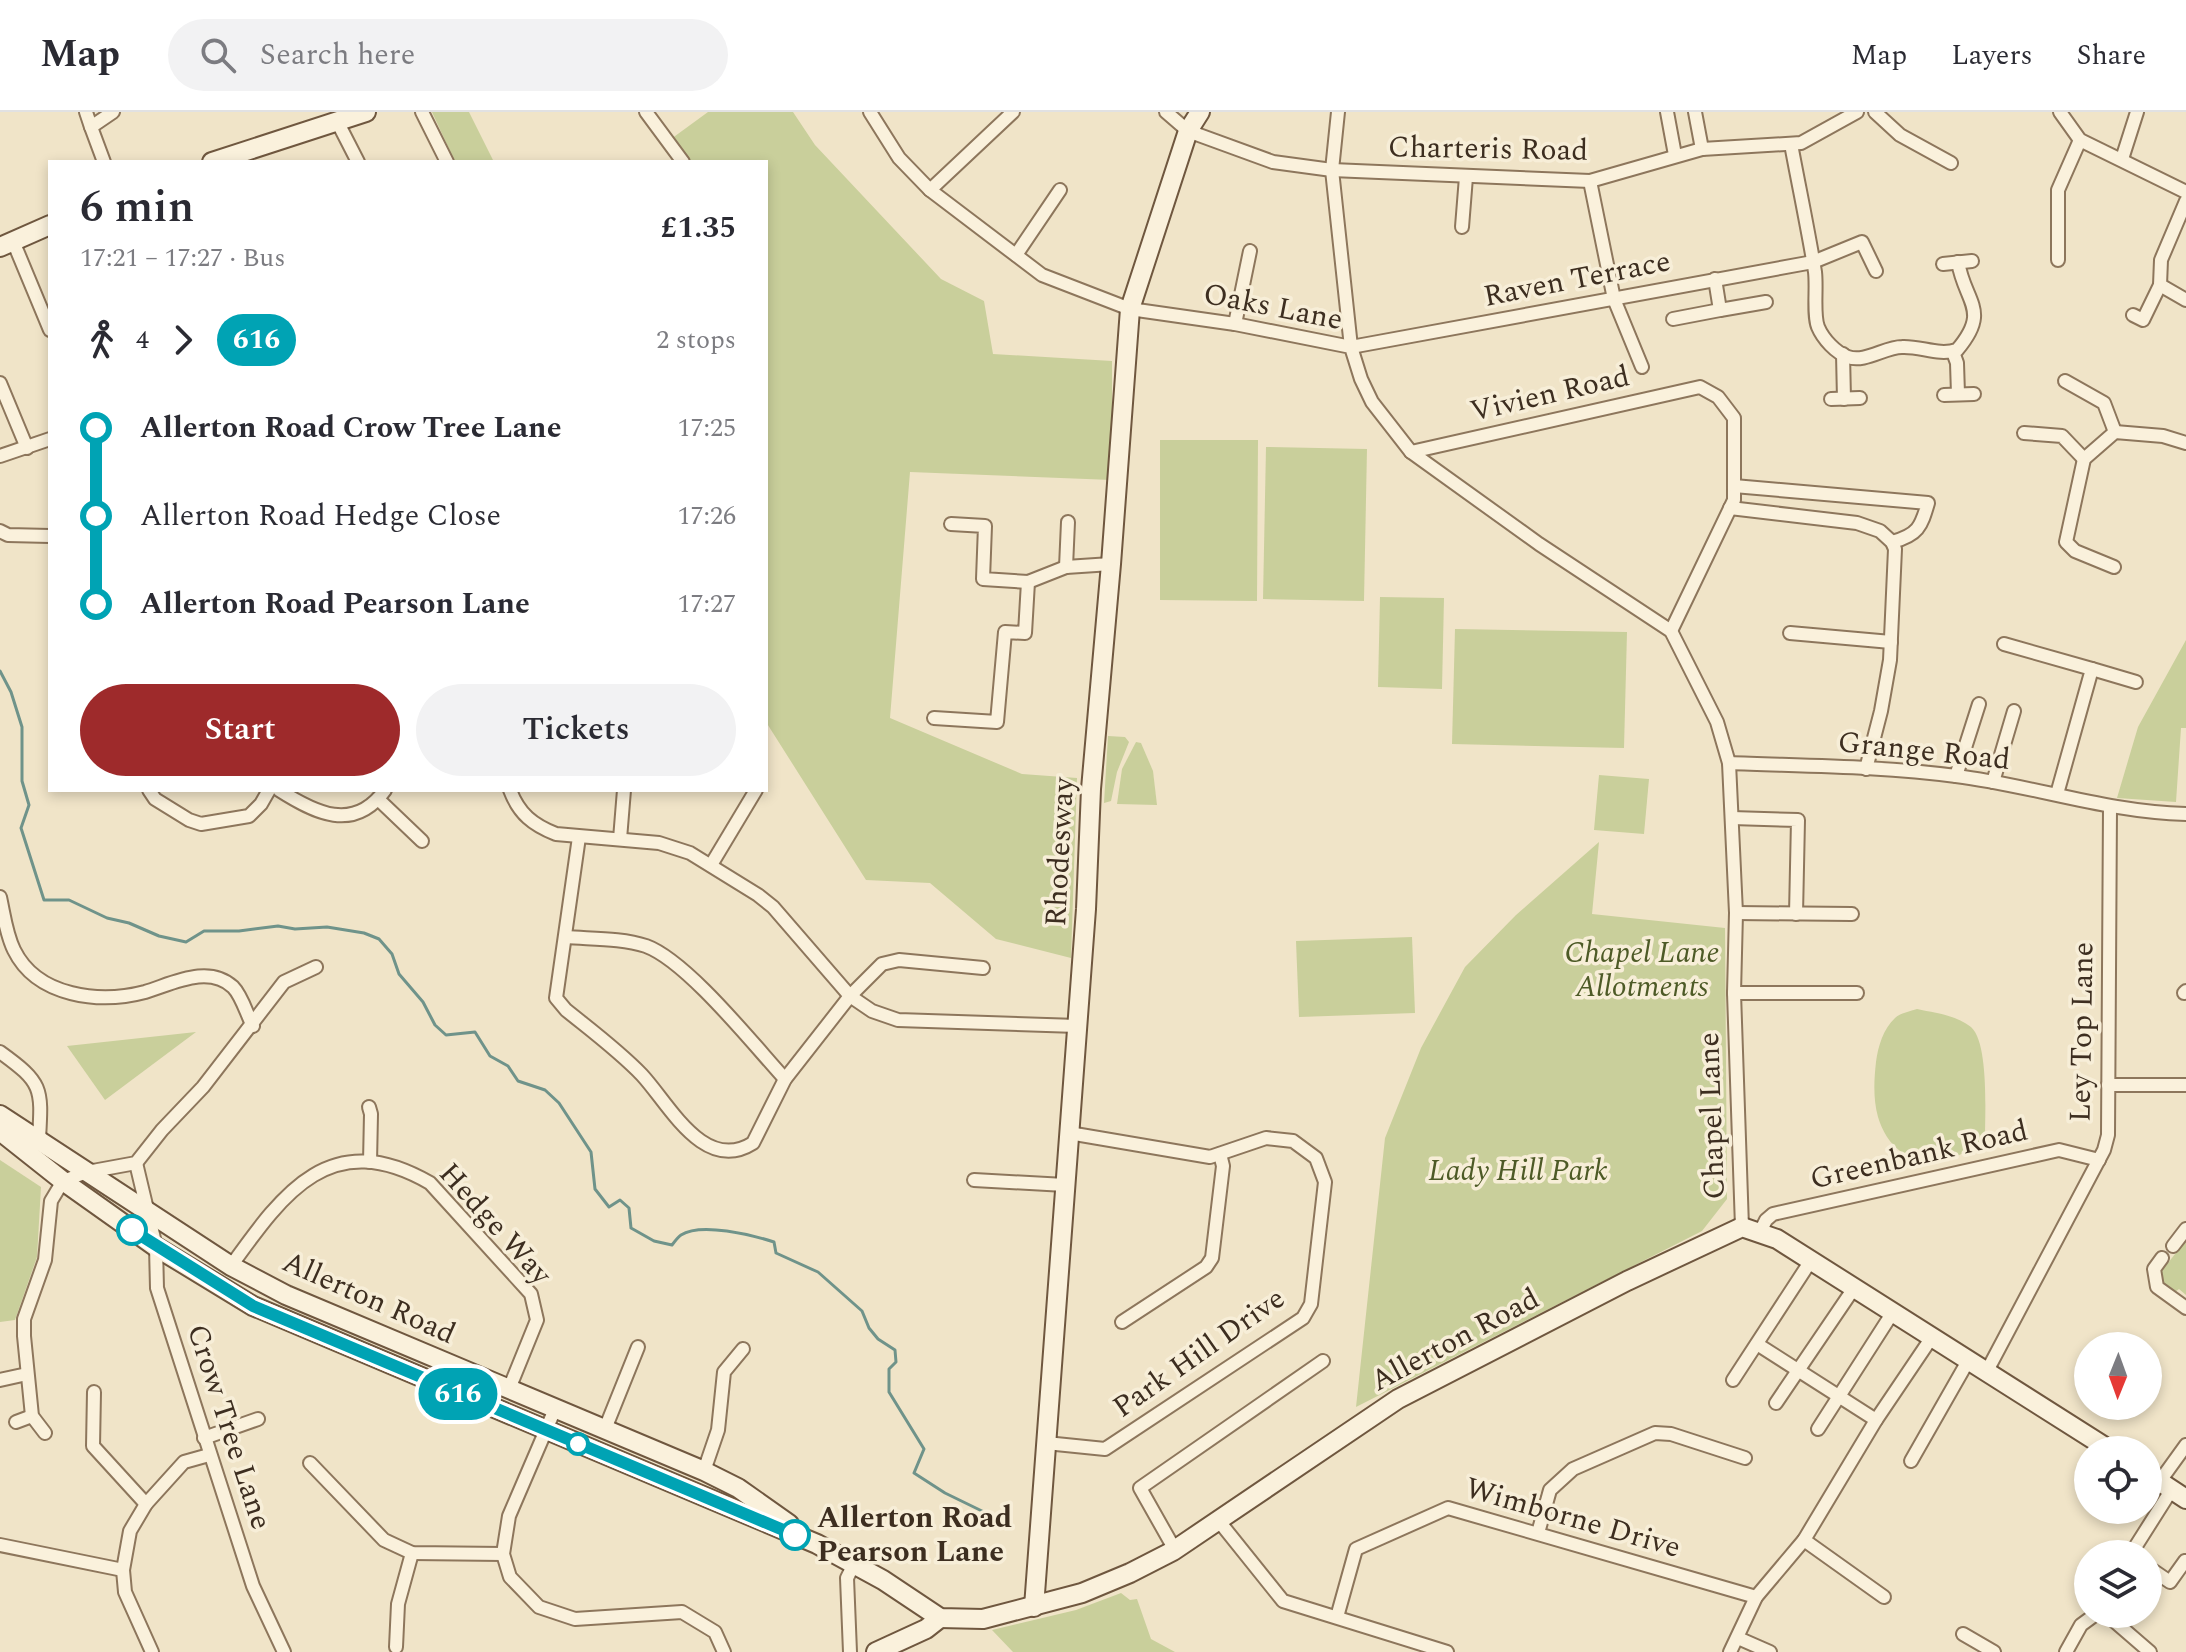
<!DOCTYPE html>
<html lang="en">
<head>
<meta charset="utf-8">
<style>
	body { margin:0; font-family:Spectral,serif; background:#f2f2f3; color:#2b2b33; height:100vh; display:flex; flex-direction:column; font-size:30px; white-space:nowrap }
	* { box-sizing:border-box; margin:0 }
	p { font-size:26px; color:#7c7c81 }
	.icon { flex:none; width:44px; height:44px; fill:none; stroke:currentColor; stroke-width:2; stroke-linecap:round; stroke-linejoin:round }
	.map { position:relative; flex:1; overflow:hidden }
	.sheet { position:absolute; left:48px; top:48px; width:720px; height:632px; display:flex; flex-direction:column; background:#fff; border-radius:0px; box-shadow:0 4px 12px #0003 }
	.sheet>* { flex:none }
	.badge { padding:0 16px; border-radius:26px; font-size:28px; line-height:52px }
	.needle { width:52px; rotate:181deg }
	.tools { position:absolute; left:2074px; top:1220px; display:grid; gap:16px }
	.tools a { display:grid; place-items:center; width:88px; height:88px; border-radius:50%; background:#fff; box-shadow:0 4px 12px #0003; font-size:40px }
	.map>.badge { position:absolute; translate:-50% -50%; box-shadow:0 0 0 4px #fff }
	.legs { display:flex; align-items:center; gap:12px; height:88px; padding:0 32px; font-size:26px }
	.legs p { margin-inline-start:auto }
	.headline { display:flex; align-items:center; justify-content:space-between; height:136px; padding:0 32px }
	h1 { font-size:44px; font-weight:600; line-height:60px }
	.action { display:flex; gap:16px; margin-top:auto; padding:16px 32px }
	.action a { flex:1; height:92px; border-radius:48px; background:#9e2a2b; color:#fff; font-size:32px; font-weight:600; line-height:92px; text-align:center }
	.action a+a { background:#f2f2f3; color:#2b2b33 }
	ul { padding:0 32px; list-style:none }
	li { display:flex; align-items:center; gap:28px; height:88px; font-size:30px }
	li i { display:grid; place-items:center; width:12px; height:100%; margin:0 10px; background:currentColor }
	li i::after { content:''; width:20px; height:20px; margin:-10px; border:6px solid; border-radius:50%; background:#fff }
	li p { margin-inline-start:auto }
	li:first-child i { background:linear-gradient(#0000 50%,currentColor 0) }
	li:last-child i { background:linear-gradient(currentColor 50%,#0000 0) }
	header { display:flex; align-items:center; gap:48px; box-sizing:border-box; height:112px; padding:0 40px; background:#fff; border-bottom:2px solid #e1e1e2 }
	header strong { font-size:38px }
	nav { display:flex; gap:44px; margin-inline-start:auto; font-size:28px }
	.search { width:560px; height:72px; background:#f2f2f3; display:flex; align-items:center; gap:20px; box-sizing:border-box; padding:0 28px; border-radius:44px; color:#7c7c81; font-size:30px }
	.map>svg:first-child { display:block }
	.green { fill:#c9cf9b }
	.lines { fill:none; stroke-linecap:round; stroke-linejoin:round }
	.stream { stroke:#6f938a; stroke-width:3 }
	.street-casing { stroke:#8d765c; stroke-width:16 }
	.secondary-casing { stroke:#6f573f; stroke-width:22 }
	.street { stroke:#faf1dc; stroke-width:12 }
	.secondary { stroke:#faf1dc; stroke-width:18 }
	.line-1-casing { stroke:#fff; stroke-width:18 }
	.line-1 { stroke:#00a3b4; stroke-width:12 }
	.stop-1-dot { fill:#fff; stroke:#00a3b4; stroke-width:4 }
	.labels { text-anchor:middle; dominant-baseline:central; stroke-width:7; stroke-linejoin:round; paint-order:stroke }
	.street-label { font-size:30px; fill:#3d2e20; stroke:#f7eed8 }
	.park-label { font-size:30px; font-style:italic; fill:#4d5a26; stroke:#f7eed8 }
	.stop-label { font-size:30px; font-weight:bold; fill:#3d2e20; stroke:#f7eed8; text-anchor:start }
</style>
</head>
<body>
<header>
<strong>Map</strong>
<div class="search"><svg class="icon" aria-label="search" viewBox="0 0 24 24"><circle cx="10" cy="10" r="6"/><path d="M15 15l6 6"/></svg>Search here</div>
<nav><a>Map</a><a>Layers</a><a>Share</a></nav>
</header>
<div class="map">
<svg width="2186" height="1540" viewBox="0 0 2186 1540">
	<rect width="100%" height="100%" fill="#f0e4c8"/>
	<g class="green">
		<path d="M432 0H469L494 50H455Z"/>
		<path d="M708 0H793L815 33 941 167 984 189 993 242 1112 249V368L910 360 890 606 1022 662 1077 666 1071 846 996 827 930 771 866 768 766 610V50H687L671 27Z"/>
		<path d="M1160 328H1258L1257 489 1160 488Z"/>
		<path d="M1266 335 1367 337 1364 489 1263 487Z"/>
		<path d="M1380 485 1444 486 1442 577 1378 575Z"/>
		<path d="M1455 517 1627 520 1624 636 1452 632Z"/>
		<path d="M2186 528V616H2181L2176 690 2117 686 2138 615Z"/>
		<path d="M1108 624 1125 625 1129 630 1117 660 1111 689 1104 691Z"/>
		<path d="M1136 630 1141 631 1153 659 1157 693 1117 692 1122 657Z"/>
		<path d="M1599 663 1649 667 1644 722 1594 718Z"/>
		<path d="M1599 730 1592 802 1725 816 1727 1087 1702 1119 1356 1295 1385 1026 1421 936 1465 855 1516 803Z"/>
		<path d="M1412 825 1415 901 1299 905 1296 829Z"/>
		<path d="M1917 897C1935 901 1956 903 1971 915 1989 931 1985 1002 1985 1026 1949 1060 1894 1059 1878 1005 1873 987 1874 968 1876 950 1878 935 1883 917 1895 906 1900 901 1911 899 1917 897Z"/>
		<path d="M196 920 105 988 67 934Z"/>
		<path d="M0 1048 41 1075 37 1145 15 1208 0 1210Z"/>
		<path d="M2186 1128V1183L2179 1177 2175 1180 2164 1171 2161 1160Z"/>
		<path d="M1121 1481 1130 1488 1137 1487 1151 1527 1175 1540H1013L992 1518 1076 1498Z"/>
	</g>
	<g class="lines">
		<path class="stream" d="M0 559 11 580 22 615V669L29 693 21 716 44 788H69L107 806 129 811 159 824 186 830 204 819H239L278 814 295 817 327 815 364 821 379 827 392 842 399 862 423 890 435 913 446 923 475 920 490 944 508 954 518 969 545 978 559 991 591 1040 595 1077 609 1095 620 1088 629 1096 631 1116 654 1129 672 1133C675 1129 678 1125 681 1123 701 1110 752 1123 774 1130L776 1141 818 1160 862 1199 869 1216 878 1227 895 1238 896 1250 889 1257V1280L924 1337 914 1361 945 1381 984 1400"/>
		<defs>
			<g id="street">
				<path d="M86 0 91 15"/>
				<path d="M422 0 447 50"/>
				<path d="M646 0 683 50"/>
				<path d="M870 0 899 46 930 78 1042 163 1130 197 1235 212 1351 235 1361 267 1372 290 1411 340 1539 432 1671 519 1717 610 1729 651 1736 801 1734 881 1742 1115"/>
				<path d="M1166 0 1188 19 1273 50 1332 58 1590 69 1702 37 1801 31 1857 0"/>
				<path d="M1338 0 1332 58 1351 235 1813 150 1862 130 1876 159"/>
				<path d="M1667 0 1675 43"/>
				<path d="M1695 0 1702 37"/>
				<path d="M1875 0 1900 23 1951 51"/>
				<path d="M2060 0 2080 28 2186 80"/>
				<path d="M337 9 358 50"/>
				<path d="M1791 32C1799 75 1808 117 1815 160 1817 176 1813 203 1818 215 1823 227 1836 241 1848 245 1865 251 1885 235 1902 235 1921 234 1938 244 1957 238 1991 198 1965 191 1958 150"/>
				<path d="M2122 47 2137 0"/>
				<path d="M104 50 91 15 113 0"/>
				<path d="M1590 69 1614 187 1642 255"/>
				<path d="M930 78 1013 0"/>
				<path d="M1462 115 1466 65"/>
				<path d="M13 129 50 218"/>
				<path d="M1016 143 1060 78"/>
				<path d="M2058 148V78L2080 28"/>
				<path d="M1943 152 1972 149"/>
				<path d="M2160 173 2186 188"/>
				<path d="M1720 198 1766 190"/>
				<path d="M2133 203 2143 208 2160 173 2161 148 2186 89"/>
				<path d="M1673 207 1720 198 1715 167"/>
				<path d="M1235 212 1250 139"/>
				<path d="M1953 240 1957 251 1958 282"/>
				<path d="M1843 242 1844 287"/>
				<path d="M2065 269 2104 291 2115 320"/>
				<path d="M0 271 27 336"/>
				<path d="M1944 283 1974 282"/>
				<path d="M1831 287 1860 286"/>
				<path d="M2024 321 2062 324 2084 347"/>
				<path d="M1411 340 1700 275 1718 285 1734 306V388L1671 519"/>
				<path d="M0 344 50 327"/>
				<path d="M1734 374 1928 391C1921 415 1918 423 1892 430"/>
				<path d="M1730 396 1857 411 1880 419 1892 430 1895 437 1890 548 1881 599 1866 657"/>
				<path d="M951 412 985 414 983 467 1028 470 1066 455 1111 452"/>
				<path d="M0 419 8 423 50 424"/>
				<path d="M1066 455 1068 410"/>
				<path d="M2114 455 2075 439 2066 430 2084 347 2115 320 2163 324 2186 331"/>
				<path d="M1790 521 1891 530"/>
				<path d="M2004 532 2092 557 2057 682"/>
				<path d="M2092 557 2136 570"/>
				<path d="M934 606 997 610 1005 520 1025 521 1028 470"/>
				<path d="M1729 651C1805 654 1882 654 1956 664 2035 674 2106 700 2186 702"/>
				<path d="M1956 664 1979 592"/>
				<path d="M1993 670 2014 599"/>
				<path d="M149 678 155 687 189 708 201 712 249 704 261 692 269 678"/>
				<path d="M279 678C315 701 354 721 385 678"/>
				<path d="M510 678C519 702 533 713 556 722L659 731 690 741 758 783 773 795 850 884 872 899 898 908 1077 914"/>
				<path d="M378 687 422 729"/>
				<path d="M1732 706 1798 708 1796 802"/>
				<path d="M579 725 556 886 566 898C592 919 619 939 642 963 669 992 704 1062 753 1031L785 967 850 884 882 852 899 848 983 856"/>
				<path d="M620 727 624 678"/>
				<path d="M711 753 756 678"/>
				<path d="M0 785C4 803 6 822 14 838 37 885 100 892 145 880 172 872 208 852 233 875 242 884 247 903 253 914"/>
				<path d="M1736 801 1852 802"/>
				<path d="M566 825C592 827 622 826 646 834 687 849 753 932 785 967"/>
				<path d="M1734 881H1857"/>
				<path d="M2184 881 2186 879"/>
				<path d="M0 940C43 971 42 976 39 1027"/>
				<path d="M2108 973H2186"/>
				<path d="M369 995 371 1002 370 1050"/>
				<path d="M136 1051 156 1135 157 1176 253 1474 284 1540"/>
				<path d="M974 1068 1065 1073"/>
				<path d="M1760 1120 1766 1108 1773 1102 2059 1038 2099 1048"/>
				<path d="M2173 1134 2186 1117"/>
				<path d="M2162 1146 2154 1157 2157 1175 2186 1196"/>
				<path d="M231 1154C284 1080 331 1014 430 1071L531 1182 537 1208 509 1277"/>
				<path d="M1122 1210 1206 1155 1212 1146 1223 1054 1220 1042"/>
				<path d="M1757 1232 1876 1308"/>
				<path d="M1987 1259 2104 1038 2108 1023 2110 696"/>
				<path d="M0 1268 27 1262"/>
				<path d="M1733 1268 1810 1150"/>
				<path d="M94 1280 93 1334 146 1392"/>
				<path d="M1776 1291 1854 1176"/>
				<path d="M555 1297 509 1404 503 1442 510 1465 539 1495 575 1507 682 1500 715 1520 724 1540"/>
				<path d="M16 1310 32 1304"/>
				<path d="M605 1317 638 1235"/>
				<path d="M1818 1317 1893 1200"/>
				<path d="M45 1321 32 1304 24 1224V1207L45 1148 51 1089 63 1069 87 1060 136 1051 162 1018 203 975 284 870 316 855"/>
				<path d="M204 1326 258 1307"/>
				<path d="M1046 1331 1105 1337 1303 1206 1311 1192 1325 1070 1316 1046 1293 1029 1266 1026 1210 1045 1069 1021"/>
				<path d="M1911 1349 1968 1249"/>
				<path d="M310 1351 384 1428 412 1441 503 1442"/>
				<path d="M704 1359 718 1318 724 1260 743 1237"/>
				<path d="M2160 1369 2186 1333"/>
				<path d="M1218 1408 1283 1489 1447 1540"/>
				<path d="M1538 1421 1550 1378 1573 1357 1655 1321 1671 1322 1745 1346"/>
				<path d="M1804 1428 1884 1485"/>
				<path d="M0 1433 123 1458"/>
				<path d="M1175 1438 1140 1376 1323 1249"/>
				<path d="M2136 1442 2134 1437 2172 1377"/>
				<path d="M2148 1455 2170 1470 2185 1449"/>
				<path d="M2106 1502 2150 1540"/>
				<path d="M1337 1505 1356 1437 1448 1396 1756 1485"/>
				<path d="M1963 1522 1994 1540"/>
				<path d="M1738 1526 1770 1540"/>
				<path d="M396 1535 398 1492 412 1441"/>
				<path d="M152 1540 125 1480 123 1458 130 1419 146 1392 184 1350 209 1343"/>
				<path d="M850 1540 847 1466 854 1452"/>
				<path d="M1730 1540 1756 1485 1804 1428 1876 1308 1932 1225"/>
				<path d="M2066 1540 2081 1513 2096 1502"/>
			</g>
			<g id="secondary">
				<path d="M212 50 366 0"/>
				<path d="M0 135 50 113"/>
				<path d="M0 1003 231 1154 286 1183 704 1359 738 1376 789 1412"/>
				<path d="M0 1019 63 1069 156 1135 253 1194 817 1432 883 1468 940 1506 983 1507 1082 1481 1130 1461 1173 1439 1398 1287 1627 1169 1742 1115 1777 1127 2110 1338"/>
				<path d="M2148 1362 2186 1387"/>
				<path d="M1034 1495 1086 797 1091 677 1111 452 1130 197 1188 19 1200 0"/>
				<path d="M876 1540 926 1517 940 1506"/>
			</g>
		</defs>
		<use href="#street" class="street-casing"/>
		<use href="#secondary" class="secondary-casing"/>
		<use href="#street" class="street"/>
		<use href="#secondary" class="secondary"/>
	</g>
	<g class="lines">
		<defs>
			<path id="line-1" d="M132 1118 253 1194 795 1423"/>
		</defs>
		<use href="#line-1" class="line-1-casing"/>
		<use href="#line-1" class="line-1"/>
	</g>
	<g class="stop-1-dot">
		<circle cx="132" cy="1118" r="14"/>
		<circle cx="578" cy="1332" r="10"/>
		<circle cx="795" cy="1423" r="14"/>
	</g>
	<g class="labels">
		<g class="street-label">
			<text transform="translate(1488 37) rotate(1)">Charteris Road</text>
			<text transform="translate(1577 167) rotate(-11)">Raven Terrace</text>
			<text transform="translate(1273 195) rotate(11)">Oaks Lane</text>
			<text transform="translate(1550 282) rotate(-13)">Vivien Road</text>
			<text transform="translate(1924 639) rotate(6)">Grange Road</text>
			<text transform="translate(1060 740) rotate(-87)">Rhodesway</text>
			<text transform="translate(2082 920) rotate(-89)">Ley Top Lane</text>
			<text transform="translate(1712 1004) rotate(-92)">Chapel Lane</text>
			<text transform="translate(1919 1043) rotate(-13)">Greenbank Road</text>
			<text transform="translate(495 1112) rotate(48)">Hedge Way</text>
			<text transform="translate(369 1186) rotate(24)">Allerton Road</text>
			<text transform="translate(1455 1228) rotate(-28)">Allerton Road</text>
			<text transform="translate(1199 1241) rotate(-35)">Park Hill Drive</text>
			<text transform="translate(229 1315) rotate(72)">Crow Tree Lane</text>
			<text transform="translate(1573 1406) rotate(16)">Wimborne Drive</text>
		</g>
		<g class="park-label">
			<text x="1642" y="841">Chapel Lane<tspan x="1642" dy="34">Allotments</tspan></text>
			<text x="1518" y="1059">Lady Hill Park</text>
		</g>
		<g class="stop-label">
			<text x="817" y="1406">Allerton Road<tspan x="817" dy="34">Pearson Lane</tspan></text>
		</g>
	</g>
</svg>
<div class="tools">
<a><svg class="needle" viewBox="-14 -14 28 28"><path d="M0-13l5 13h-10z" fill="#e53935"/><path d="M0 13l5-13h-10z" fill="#7c7c81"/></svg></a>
<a><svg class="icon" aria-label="locate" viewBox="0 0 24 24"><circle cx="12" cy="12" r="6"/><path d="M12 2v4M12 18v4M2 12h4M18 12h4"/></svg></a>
<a><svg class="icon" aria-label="layers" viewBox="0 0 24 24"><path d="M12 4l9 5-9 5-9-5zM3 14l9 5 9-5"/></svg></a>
</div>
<b class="badge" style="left:458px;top:1282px;background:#00a3b4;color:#fff">616</b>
<section class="sheet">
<div class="headline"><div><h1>6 min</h1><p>17:21 – 17:27 · Bus</p></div><b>£1.35</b></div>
<div class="legs"><svg class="icon" aria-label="walk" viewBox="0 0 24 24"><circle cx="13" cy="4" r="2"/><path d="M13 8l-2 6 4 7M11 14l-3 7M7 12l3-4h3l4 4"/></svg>4<svg class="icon" aria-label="forward" viewBox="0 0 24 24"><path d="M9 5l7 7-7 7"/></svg><b class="badge" style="background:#00a3b4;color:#fff">616</b><p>2 stops</p></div>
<ul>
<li><i style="color:#00a3b4"></i><b>Allerton Road Crow Tree Lane</b><p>17:25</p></li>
<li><i style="color:#00a3b4"></i><span>Allerton Road Hedge Close</span><p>17:26</p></li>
<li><i style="color:#00a3b4"></i><b>Allerton Road Pearson Lane</b><p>17:27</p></li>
</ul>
<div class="action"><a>Start</a><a>Tickets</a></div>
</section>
</div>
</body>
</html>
